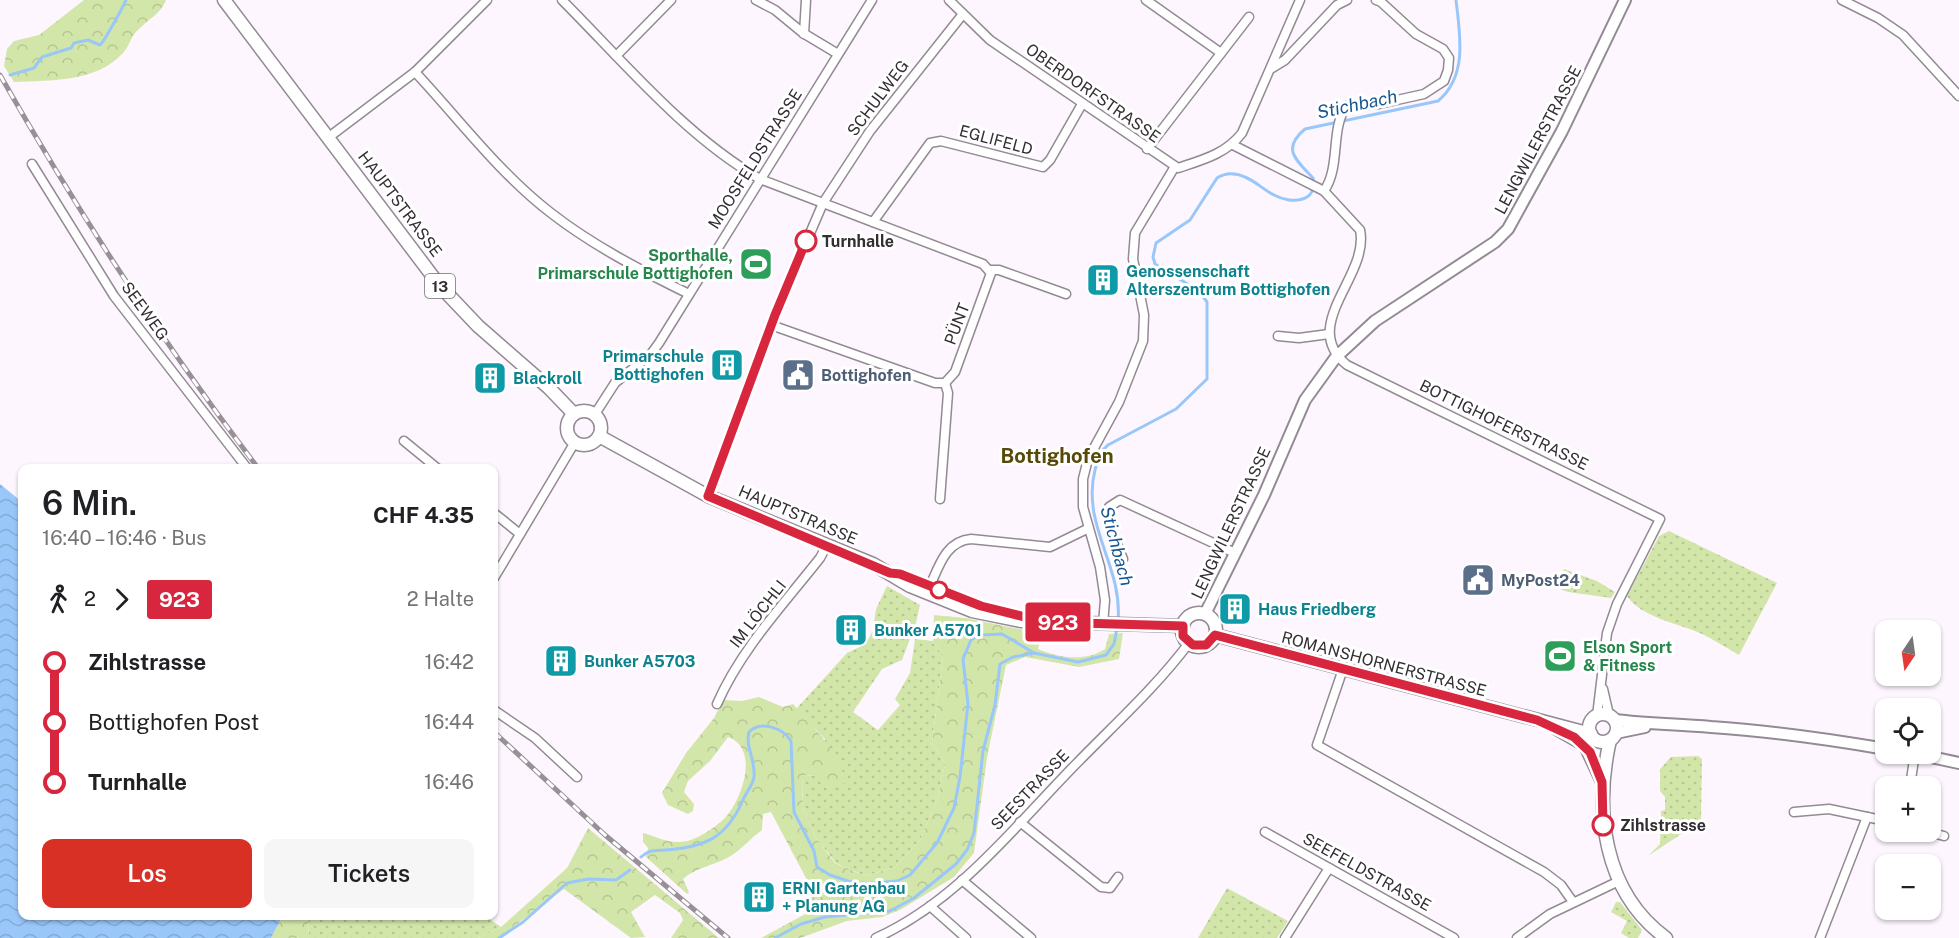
<!DOCTYPE html>
<html lang="de">
<head>
<meta charset="utf-8">
<style>
	body { margin:0; font-family:"Public Sans",sans-serif; background:#f6f6f6; color:#202124; height:100vh; display:flex; flex-direction:column; font-size:22px; white-space:nowrap }
	* { box-sizing:border-box; margin:0 }
	p { font-size:20px; color:#757577 }
	.icon { flex:none; width:33px; height:33px; fill:none; stroke:currentColor; stroke-width:2; stroke-linecap:round; stroke-linejoin:round }
	.map { position:relative; flex:1; overflow:hidden }
	.sheet { position:absolute; left:18px; top:464px; width:480px; height:456px; display:flex; flex-direction:column; background:#fff; border-radius:12px; box-shadow:0 2px 4px #0004 }
	.sheet>* { flex:none }
	.badge { padding:0 12px; border-radius:4px; font-size:21px; line-height:39px }
	.needle { width:39px; rotate:193deg }
	.controls { position:absolute; left:1875px; top:620px; display:grid; gap:12px }
	.controls a { display:grid; place-items:center; width:66px; height:66px; border-radius:12px; background:#fff; box-shadow:0 2px 4px #0004; font-size:30px }
	.map>.badge { position:absolute; translate:-50% -50%; box-shadow:0 0 0 3px #fff }
	.legs { display:flex; align-items:center; gap:9px; height:66px; padding:0 24px; font-size:20px }
	.legs p { margin-inline-start:auto }
	.head { display:flex; align-items:center; justify-content:space-between; height:102px; padding:0 24px }
	h1 { font-size:33px; font-weight:600; line-height:45px }
	.primary-button { display:flex; gap:12px; margin-top:auto; padding:12px 24px }
	.primary-button a { flex:1; height:69px; border-radius:12px; background:#d93025; color:#fff; font-size:24px; font-weight:600; line-height:69px; text-align:center }
	.primary-button a+a { background:#f6f6f6; color:#202124 }
	ul { padding:0 24px; list-style:none }
	li { display:flex; align-items:center; gap:21px; height:60px; font-size:22px }
	li i { display:grid; place-items:center; width:9px; height:100%; margin:0 8px; background:currentColor }
	li i::after { content:''; width:15px; height:15px; margin:-8px; border:4px solid; border-radius:50%; background:#fff }
	li p { margin-inline-start:auto }
	li:first-child i { background:linear-gradient(#0000 50%,currentColor 0) }
	li:last-child i { background:linear-gradient(currentColor 50%,#0000 0) }
	.map>svg:first-child { display:block }
	.grass { fill:url(#grass-dots) }
	.forest { fill:url(#forest-crowns) }
	.water { fill:url(#water-waves) }
	.lines { fill:none; stroke-linecap:round; stroke-linejoin:round }
	.stream { stroke:#99c7f9; stroke-width:3 }
	.minor-casing { stroke:#938a94; stroke-width:11 }
	.tertiary-casing { stroke:#938a94; stroke-width:14 }
	.primary-casing { stroke:#938a94; stroke-width:15 }
	.minor { stroke:#fff; stroke-width:8 }
	.tertiary { stroke:#fff; stroke-width:10 }
	.primary { stroke:#fff; stroke-width:12 }
	.rail-casing { stroke:#979197; stroke-width:5 }
	.rail { stroke:#fff; stroke-width:3; stroke-dasharray:9; stroke-linecap:butt }
	.line-1-casing { stroke:#fff; stroke-width:14 }
	.line-1 { stroke:#d7263d; stroke-width:9 }
	.stop-1-dot { fill:#fff; stroke:#d7263d; stroke-width:3 }
	.labels { text-anchor:middle; dominant-baseline:central; stroke-width:6; stroke-linejoin:round; paint-order:stroke }
	.shield { fill:#fff; stroke:#706d70; stroke-width:1.5 }
	.shield-label { font-size:15px; font-weight:bold; fill:#332f33 }
	.street-label { font-size:16px; fill:#332f33; stroke:#fff }
	.stop-label { font-size:16px; font-weight:bold; fill:#332f33; stroke:#fff; text-anchor:start }
	.leisure-label { font-size:16px; font-weight:bold; fill:#27864d; stroke:#fff; text-anchor:end }
	.culture-label { font-size:16px; font-weight:bold; fill:#0d838f; stroke:#fff; text-anchor:start }
	.service-label { font-size:16px; font-weight:bold; fill:#4e5e75; stroke:#fff; text-anchor:start }
	.water-label { font-size:18px; font-style:italic; fill:#185793; stroke:#fff }
	.quarter-label { font-size:20px; font-weight:bold; fill:#574a08; stroke:#fff }
</style>
</head>
<body>
<div class="map">
<svg width="1959" height="938" viewBox="0 0 1959 938">
	<defs>
		<pattern id="grass-dots" width="8" height="8" patternUnits="userSpaceOnUse" patternTransform="scale(1.5)"><rect width="8" height="8" fill="#d3e6aa"/><path d="M2 2h.1M6 6h.1" fill="none" stroke="#b6c693" stroke-width="1.8" stroke-linecap="round"/></pattern>
		<pattern id="forest-crowns" width="20" height="18" patternUnits="userSpaceOnUse" patternTransform="scale(1.5)"><rect width="20" height="18" fill="#d3e6aa"/><path d="M2 6a3 3 0 1 1 6 0M12 15a3 3 0 1 1 6 0" fill="none" stroke="#b6c693"/></pattern>
		<pattern id="water-waves" width="16" height="10" patternUnits="userSpaceOnUse" patternTransform="scale(1.5)"><rect width="16" height="10" fill="#99c7f9"/><path d="M0 5q4-4 8 0t8 0" fill="none" stroke="#84abd6"/></pattern>
	</defs>
	<rect width="100%" height="100%" fill="#fef6ff"/>
	<g class="grass">
		<path d="M1669 531 1777 583 1739 655C1727 648 1714 640 1702 634 1678 623 1642 618 1627 596L1659 536Z"/>
		<path d="M1564 569 1597 581 1615 592 1611 598 1568 592 1555 587Z"/>
		<path d="M887 586 920 605 916 623 902 660 882 669 853 712 878 730 900 705 895 699 910 673 915 639 933 641 943 657 932 742 945 764 937 800 920 840 895 867 865 876 836 863 816 838 803 808 802 775 815 776 825 739 796 709 847 653 866 644 873 630 876 609Z"/>
		<path d="M1671 757 1698 756 1702 759 1701 821 1648 856 1660 844 1661 811 1665 810V797L1660 791V769Z"/>
		<path d="M1227 888 1288 921 1277 938H1198Z"/>
		<path d="M1616 902H1620L1642 930 1638 938H1629L1621 933 1627 921 1611 912Z"/>
		<path d="M308 915H484L501 927 478 938H309Z"/>
	</g>
	<g class="forest">
		<path d="M84 0H166C161 14 148 19 138 30 131 36 129 47 123 53 95 83 52 80 14 82L4 66 7 49 14 41 39 35Z"/>
		<path d="M934 615 965 618 1034 632 1041 634 1038 649C1059 658 1085 662 1105 649L1109 634 1123 633 1119 659 1079 667 1025 657 1006 665 987 758 974 853 954 877 900 910 882 917 847 921 800 938H761L809 912 808 882 771 812 763 814 762 830C751 838 741 850 729 857 715 865 695 868 683 879L689 892 687 894 646 857 648 848 643 842V833C658 837 670 845 687 841 700 838 721 824 729 813 744 793 758 748 728 737L710 761 688 781 684 792 694 804 693 811 688 814 668 805 662 793 686 753 714 718 723 700 742 701 759 697 783 707 793 704C814 728 838 750 846 782L830 791 815 776 802 775 803 808 816 838 835 863 865 876 895 867 920 840 937 800 945 764 932 742 943 657 933 641Z"/>
		<path d="M588 828 719 938H671L683 920 680 913 655 895 631 912 645 937 631 938 564 889 498 938H478L501 927 567 868Z"/>
		<path d="M281 915H308L309 938H271L281 919Z"/>
	</g>
	<path class="water" d="M0 484 22 502V915H281V919L271 938H0Z"/>
	<g class="lines">
		<g class="stream">
			<path d="M10 75 34 68 42 57 71 48 74 43 88 40 100 45C104 42 123 7 126 0"/>
			<path d="M1118 621C1123 566 1081 526 1095 470 1097 460 1100 451 1108 445L1176 409 1207 379V302L1199 291 1155 264 1153 257 1156 243 1190 220 1217 178C1226 172 1236 173 1245 177 1255 181 1264 190 1274 195 1291 204 1318 203 1313 178 1296 160 1281 149 1305 129L1438 101C1468 76 1460 35 1456 0"/>
			<path d="M641 857C650 849 654 851 666 850 705 847 726 838 742 802 745 794 753 785 754 777 756 761 745 747 749 732 761 720 783 728 791 741L794 812 814 851 817 867 830 875 848 881 862 884 897 881 910 875 937 843 954 808 960 777 968 704 963 659 971 640 980 635 1002 634 1034 653 1078 662 1106 655 1114 644 1117 628"/>
			<path d="M499 938 523 922 567 883 588 879 616 880 630 870"/>
			<path d="M775 938 801 924 825 917 890 911 914 898 956 864 967 850 974 833 983 751 995 705 1000 664 1013 657 1034 653"/>
		</g>
		<defs>
			<g id="minor">
				<path d="M562 0C623 61 685 136 760 179L983 264 991 273 955 372 945 383H935L771 325"/>
				<path d="M756 0 775 10 803 33 838 54"/>
				<path d="M949 0 990 40 1178 168C1202 160 1226 154 1242 133L1300 0"/>
				<path d="M1146 0 1221 53"/>
				<path d="M1842 0 1878 18 1903 35 1959 96"/>
				<path d="M804 34 806 0"/>
				<path d="M617 55 671 0"/>
				<path d="M1272 68 1285 60 1337 5 1347 0"/>
				<path d="M415 72C459 119 499 173 551 213 592 245 642 271 689 294"/>
				<path d="M329 137 415 72 487 0"/>
				<path d="M1233 145 1324 191 1360 230C1370 276 1298 325 1347 365L1660 519 1617 604 1607 633 1597 716"/>
				<path d="M1147 149 1249 17"/>
				<path d="M32 164 114 296 247 468"/>
				<path d="M1324 191C1341 166 1330 131 1346 106L1379 104 1424 94 1444 81 1448 70 1449 58 1443 49 1416 34 1381 2 1376 0"/>
				<path d="M873 222 930 143 941 141 1043 167 1050 160 1082 104"/>
				<path d="M990 270H999L1066 294"/>
				<path d="M1278 336 1299 338 1329 334"/>
				<path d="M595 414 615 383 651 354 659 343 872 0"/>
				<path d="M404 441 437 468"/>
				<path d="M708 496 775 315 823 203 870 131 963 14"/>
				<path d="M940 499 948 393 945 383"/>
				<path d="M494 513 520 534"/>
				<path d="M1123 559 1109 524V507L1120 500 1235 553"/>
				<path d="M494 578 575 442"/>
				<path d="M930 586C939 566 946 541 971 539L1050 547 1087 529"/>
				<path d="M1103 624 1105 600 1100 567 1083 507V479L1088 459 1119 402 1143 341 1144 315 1133 259 1135 233 1174 168"/>
				<path d="M1343 669 1317 745 1544 872 1561 885 1573 902"/>
				<path d="M1603 689 1609 715"/>
				<path d="M717 704C741 649 783 605 820 558L827 545"/>
				<path d="M494 710 535 738 577 777"/>
				<path d="M1910 786 1915 753"/>
				<path d="M1794 812 1829 809 1867 817"/>
				<path d="M1020 822 1101 887 1110 888 1118 877"/>
				<path d="M1925 831 1944 836"/>
				<path d="M1265 832 1454 938"/>
				<path d="M962 880 1031 938"/>
				<path d="M930 906 966 938"/>
				<path d="M876 938C958 901 1015 826 1077 763 1115 724 1156 687 1189 643"/>
				<path d="M1285 938 1329 868"/>
				<path d="M1517 938 1550 914 1619 881"/>
				<path d="M1820 938 1867 817 1886 821"/>
			</g>
			<g id="tertiary">
				<path d="M1205 614 1264 495 1305 400 1336 357 1375 321 1495 242 1508 229 1562 131 1625 0"/>
				<path d="M1615 720C1647 724 1679 724 1711 727 1770 731 1828 739 1886 749"/>
				<path d="M1616 733 1645 727"/>
				<path d="M1912 753 1959 763"/>
			</g>
			<g id="primary">
				<path d="M224 0 440 286 478 326 549 388 574 414"/>
				<circle cx="584" cy="428" r="17"/>
				<path d="M599 436 708 496 873 564 910 586 972 611 1021 621 1183 626"/>
				<circle cx="1199" cy="630" r="17"/>
				<path d="M1215 635 1591 734"/>
				<circle cx="1603" cy="728" r="14"/>
				<path d="M1557 729 1585 745 1602 781"/>
				<path d="M1610 740C1594 811 1603 892 1666 938"/>
			</g>
		</defs>
		<use href="#minor" class="minor-casing"/>
		<use href="#tertiary" class="tertiary-casing"/>
		<use href="#primary" class="primary-casing"/>
		<use href="#minor" class="minor"/>
		<use href="#tertiary" class="tertiary"/>
		<use href="#primary" class="primary"/>
		<defs>
			<g id="rail">
				<path d="M0 75C78 212 162 342 258 468"/>
				<path d="M494 732 605 835 728 938"/>
			</g>
		</defs>
		<use href="#rail" class="rail-casing"/>
		<use href="#rail" class="rail"/>
	</g>
	<g class="lines">
		<defs>
			<path id="line-1" d="M806 241 775 315 708 496 890 573 900 574 981 606 1045 622 1183 626V636L1193 645H1206L1215 635 1537 720 1574 737 1590 752 1602 782 1603 825"/>
		</defs>
		<use href="#line-1" class="line-1-casing"/>
		<use href="#line-1" class="line-1"/>
	</g>
	<defs>
		<symbol id="stadium-square" viewBox="-11 -11 22 22"><rect x="-9" y="-9" width="18" height="18" rx="4" fill="#2e9e5b" stroke="#fff"/><path d="M0-5a6.5 5 0 1 0 0 10a6.5 5 0 1 0 0-10ZM-3.5-1.8h7v3.6h-7Z" fill="#fff"/></symbol>
		<symbol id="building-square" viewBox="-11 -11 22 22"><rect x="-9" y="-9" width="18" height="18" rx="4" fill="#0f9aa8" stroke="#fff"/><path d="M-4-6H4V6H1V3H-1V6H-4ZM-2.5-4.3h1.7v1.8h-1.7ZM.8-4.3h1.7v1.8H.8ZM-2.5-1h1.7V.8h-1.7ZM.8-1h1.7V.8H.8Z" fill="#fff"/></symbol>
		<symbol id="civic-square" viewBox="-11 -11 22 22"><rect x="-9" y="-9" width="18" height="18" rx="4" fill="#5c6f8a" stroke="#fff"/><path d="M-.6-6.5H3V-4.5H.6V-3L4-1V1h2V6H-6V1h2V-1L-.6-3ZM-1.2 2.5V6h2.4V2.5Z" fill="#fff"/></symbol>
	</defs>
	<g fill-rule="evenodd">
		<use href="#stadium-square" x="737" y="245" width="38" height="38"/>
		<use href="#building-square" x="1084" y="261" width="38" height="38"/>
		<use href="#building-square" x="708" y="346" width="38" height="38"/>
		<use href="#civic-square" x="779" y="356" width="38" height="38"/>
		<use href="#building-square" x="471" y="359" width="38" height="38"/>
		<use href="#civic-square" x="1459" y="561" width="38" height="38"/>
		<use href="#building-square" x="1216" y="590" width="38" height="38"/>
		<use href="#building-square" x="832" y="611" width="38" height="38"/>
		<use href="#stadium-square" x="1541" y="637" width="38" height="38"/>
		<use href="#building-square" x="542" y="642" width="38" height="38"/>
		<use href="#building-square" x="740" y="878" width="38" height="38"/>
	</g>
	<g class="stop-1-dot">
		<circle cx="806" cy="241" r="10"/>
		<circle cx="939" cy="590" r="8"/>
		<circle cx="1603" cy="825" r="10"/>
	</g>
	<g class="labels">
		<rect class="shield" x="425" y="274" width="30" height="24" rx="4.5"/>
		<g class="shield-label">
			<text x="440" y="286">13</text>
		</g>
		<g class="street-label">
			<text transform="translate(1093 93) rotate(35)">OBERDORFSTRASSE</text>
			<text transform="translate(878 98) rotate(-53)">SCHULWEG</text>
			<text transform="translate(996 140) rotate(15)">EGLIFELD</text>
			<text transform="translate(1538 140) rotate(-62)">LENGWILERSTRASSE</text>
			<text transform="translate(755 159) rotate(-58)">MOOSFELDSTRASSE</text>
			<text transform="translate(400 204) rotate(53)">HAUPTSTRASSE</text>
			<text transform="translate(145 311) rotate(54)">SEEWEG</text>
			<text transform="translate(957 324) rotate(-69)">PÜNT</text>
			<text transform="translate(1504 425) rotate(26)">BOTTIGHOFERSTRASSE</text>
			<text transform="translate(798 515) rotate(23)">HAUPTSTRASSE</text>
			<text transform="translate(1231 523) rotate(-65)">LENGWILERSTRASSE</text>
			<text transform="translate(758 614) rotate(-52)">IM LÖCHLI</text>
			<text transform="translate(1384 664) rotate(15)">ROMANSHORNERSTRASSE</text>
			<text transform="translate(1030 790) rotate(-46)">SEESTRASSE</text>
			<text transform="translate(1367 872) rotate(29)">SEEFELDSTRASSE</text>
		</g>
		<g class="stop-label">
			<text x="822" y="241">Turnhalle</text>
			<text x="1620" y="825">Zihlstrasse</text>
		</g>
		<g class="leisure-label">
			<text x="733" y="255">Sporthalle,<tspan x="733" dy="18">Primarschule Bottighofen</tspan></text>
			<text x="1583" y="647" text-anchor="start">Elson Sport<tspan x="1583" dy="18">&amp; Fitness</tspan></text>
		</g>
		<g class="culture-label">
			<text x="1126" y="271">Genossenschaft<tspan x="1126" dy="18">Alterszentrum Bottighofen</tspan></text>
			<text x="704" y="356" text-anchor="end">Primarschule<tspan x="704" dy="18">Bottighofen</tspan></text>
			<text x="513" y="378">Blackroll</text>
			<text x="1258" y="609">Haus Friedberg</text>
			<text x="874" y="630">Bunker A5701</text>
			<text x="584" y="661">Bunker A5703</text>
			<text x="782" y="888">ERNI Gartenbau<tspan x="782" dy="18">+ Planung AG</tspan></text>
		</g>
		<g class="service-label">
			<text x="821" y="375">Bottighofen</text>
			<text x="1501" y="580">MyPost24</text>
		</g>
		<g class="water-label">
			<text transform="translate(1357 104) rotate(-12)">Stichbach</text>
			<text transform="translate(1117 546) rotate(75)">Stichbach</text>
		</g>
		<g class="quarter-label">
			<text x="1057" y="456">Bottighofen</text>
		</g>
	</g>
</svg>
<div class="controls">
<a><svg class="needle" viewBox="-14 -14 28 28"><path d="M0-13l5 13h-10z" fill="#e53935"/><path d="M0 13l5-13h-10z" fill="#757577"/></svg></a>
<a><svg class="icon" aria-label="locate" viewBox="0 0 24 24"><circle cx="12" cy="12" r="6"/><path d="M12 2v4M12 18v4M2 12h4M18 12h4"/></svg></a>
<a>+</a>
<a>−</a>
</div>
<b class="badge" style="left:1058px;top:622px;background:#d7263d;color:#fff">923</b>
<section class="sheet">
<div class="head"><div><h1>6 Min.</h1><p>16:40 – 16:46 · Bus</p></div><b>CHF 4.35</b></div>
<div class="legs"><svg class="icon" aria-label="walk" viewBox="0 0 24 24"><circle cx="13" cy="4" r="2"/><path d="M13 8l-2 6 4 7M11 14l-3 7M7 12l3-4h3l4 4"/></svg>2<svg class="icon" aria-label="forward" viewBox="0 0 24 24"><path d="M9 5l7 7-7 7"/></svg><b class="badge" style="background:#d7263d;color:#fff">923</b><p>2 Halte</p></div>
<ul>
<li><i style="color:#d7263d"></i><b>Zihlstrasse</b><p>16:42</p></li>
<li><i style="color:#d7263d"></i><span>Bottighofen Post</span><p>16:44</p></li>
<li><i style="color:#d7263d"></i><b>Turnhalle</b><p>16:46</p></li>
</ul>
<div class="primary-button"><a>Los</a><a>Tickets</a></div>
</section>
</div>
</body>
</html>
